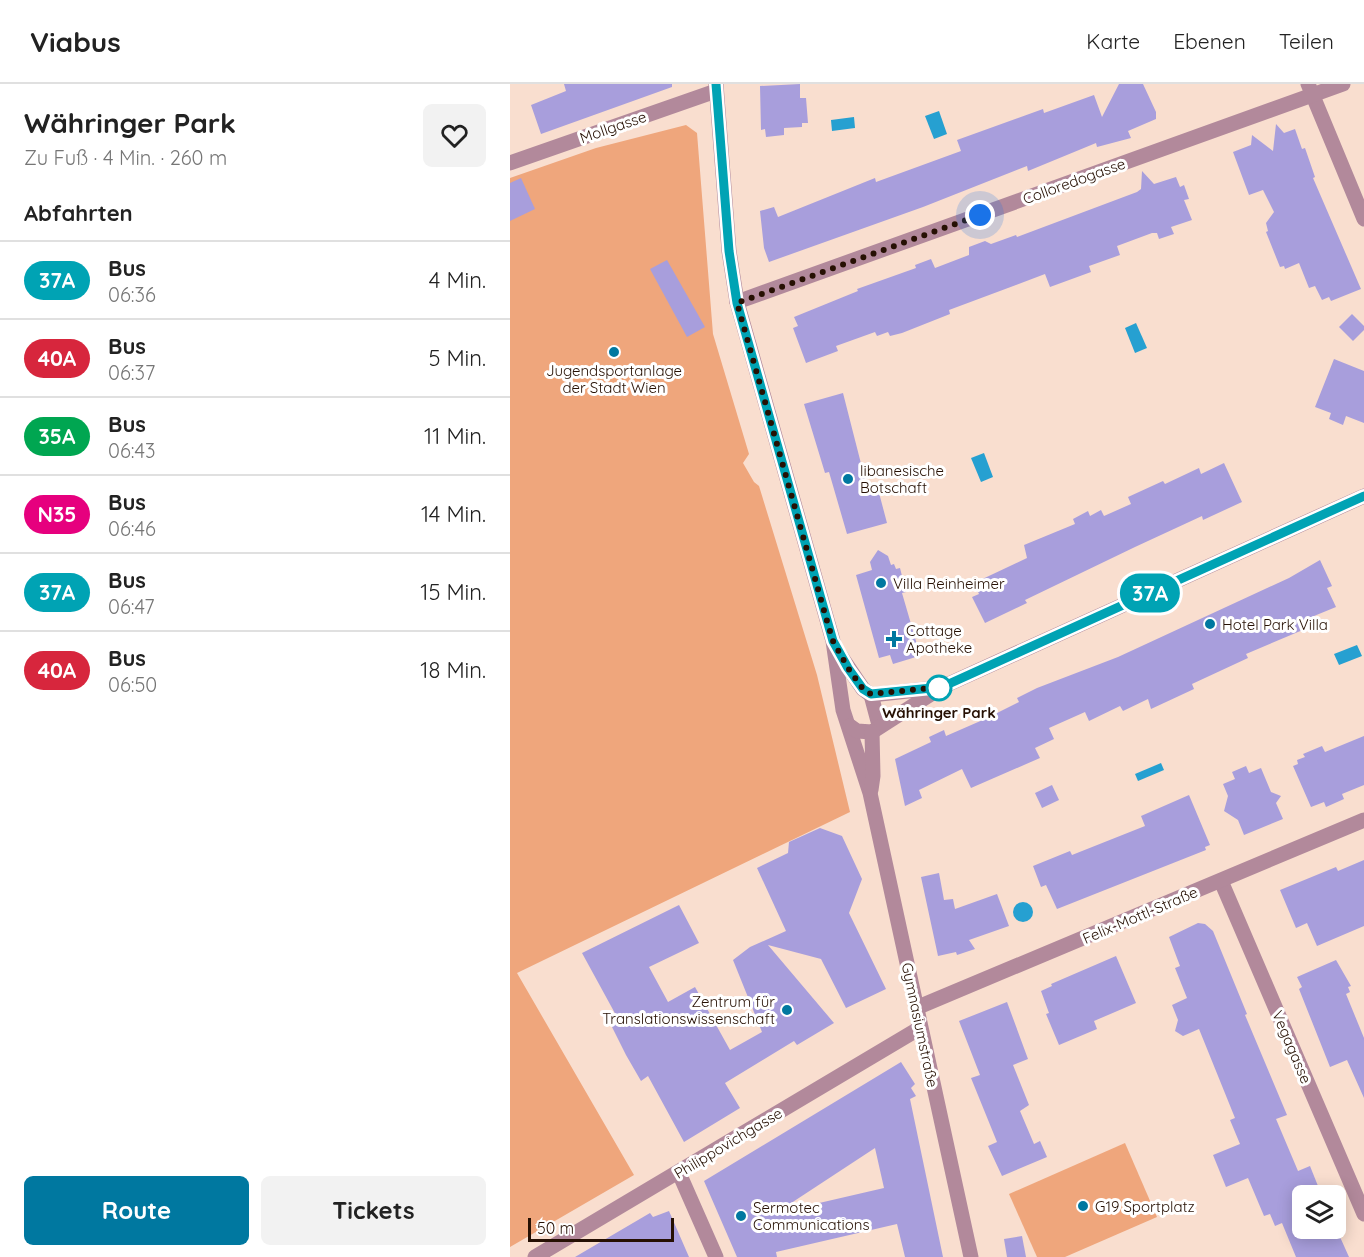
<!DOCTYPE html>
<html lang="de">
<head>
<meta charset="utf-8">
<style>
	body { margin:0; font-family:Quicksand,sans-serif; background:#f2f2f2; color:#222; height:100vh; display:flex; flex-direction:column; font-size:22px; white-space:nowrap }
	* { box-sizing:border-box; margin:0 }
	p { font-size:20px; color:#767676 }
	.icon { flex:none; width:33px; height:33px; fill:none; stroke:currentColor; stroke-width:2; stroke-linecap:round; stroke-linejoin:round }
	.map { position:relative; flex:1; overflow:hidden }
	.sheet { display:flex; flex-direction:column; background:#fff; width:510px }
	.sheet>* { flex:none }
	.badge { padding:0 12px; border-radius:20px; font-size:21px; line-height:39px }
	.fabs { position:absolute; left:782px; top:1101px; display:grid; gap:12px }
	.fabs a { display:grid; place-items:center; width:54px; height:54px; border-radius:9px; background:#fff; box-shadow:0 3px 15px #0003; font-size:30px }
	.scale { position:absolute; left:18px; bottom:15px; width:146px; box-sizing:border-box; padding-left:6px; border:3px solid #261003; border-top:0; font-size:16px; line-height:21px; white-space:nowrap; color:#261003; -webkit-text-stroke:4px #fff; paint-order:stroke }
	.you { position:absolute; width:30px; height:30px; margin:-15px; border:4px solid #fff; border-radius:50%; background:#1a73e8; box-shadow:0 0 0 9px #1a73e833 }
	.map>.badge { position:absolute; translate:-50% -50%; box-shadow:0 0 0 3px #fff }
	h2 { padding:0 24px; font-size:22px; line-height:54px }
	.round { display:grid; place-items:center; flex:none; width:63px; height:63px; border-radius:9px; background:#f2f2f2 }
	.head { display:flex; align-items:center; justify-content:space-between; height:102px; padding:0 24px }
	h1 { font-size:28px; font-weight:700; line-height:45px }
	.cta { display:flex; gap:12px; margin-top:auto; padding:12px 24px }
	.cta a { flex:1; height:69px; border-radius:9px; background:#0078a0; color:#fff; font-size:24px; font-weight:700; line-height:69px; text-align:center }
	.cta a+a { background:#f2f2f2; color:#222 }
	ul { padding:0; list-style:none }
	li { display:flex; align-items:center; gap:18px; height:78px; padding:0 24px; border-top:2px solid #e0e0e0 }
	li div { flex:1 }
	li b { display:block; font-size:22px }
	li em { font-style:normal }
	li .badge { min-width:66px; font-weight:700; text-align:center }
	header { display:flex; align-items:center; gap:36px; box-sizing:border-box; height:84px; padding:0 30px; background:#fff; border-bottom:2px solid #e0e0e0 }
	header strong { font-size:28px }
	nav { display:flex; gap:33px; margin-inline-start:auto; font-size:21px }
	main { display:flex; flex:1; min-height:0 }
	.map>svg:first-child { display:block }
	.green { fill:#efa67c }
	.water { fill:#26a0d1 }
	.building { fill:#a89edc; fill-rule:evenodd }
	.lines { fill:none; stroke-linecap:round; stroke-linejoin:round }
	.minor { stroke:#b2899b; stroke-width:15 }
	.line-casing { stroke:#fff; stroke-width:14 }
	.line { stroke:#00a3b4; stroke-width:9 }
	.walk { stroke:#261003; stroke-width:6; stroke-dasharray:0 10.8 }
	.poi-dot { fill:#0078a0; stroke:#fff; stroke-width:2 }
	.stop-dot { fill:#fff; stroke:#00a3b4; stroke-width:3 }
	.labels { text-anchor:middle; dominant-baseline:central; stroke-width:6; stroke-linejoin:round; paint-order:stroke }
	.street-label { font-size:15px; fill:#261003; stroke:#fff }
	.poi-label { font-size:15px; fill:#261003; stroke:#fff; text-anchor:start }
	.stop-label { font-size:15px; font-weight:bold; fill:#261003; stroke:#fff }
</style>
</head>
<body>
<header>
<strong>Viabus</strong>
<nav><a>Karte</a><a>Ebenen</a><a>Teilen</a></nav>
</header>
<main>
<section class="sheet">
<div class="head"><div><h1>Währinger Park</h1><p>Zu Fuß · 4 Min. · 260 m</p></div><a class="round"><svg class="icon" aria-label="heart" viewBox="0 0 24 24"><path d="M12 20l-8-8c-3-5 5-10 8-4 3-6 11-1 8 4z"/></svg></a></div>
<h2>Abfahrten</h2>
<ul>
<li><span class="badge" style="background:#00a3b4;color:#fff">37A</span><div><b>Bus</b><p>06:36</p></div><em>4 Min.</em></li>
<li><span class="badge" style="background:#d7263d;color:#fff">40A</span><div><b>Bus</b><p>06:37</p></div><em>5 Min.</em></li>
<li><span class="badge" style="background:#00a651;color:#fff">35A</span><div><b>Bus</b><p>06:43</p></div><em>11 Min.</em></li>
<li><span class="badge" style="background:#e6007e;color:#fff">N35</span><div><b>Bus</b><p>06:46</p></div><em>14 Min.</em></li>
<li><span class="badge" style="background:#00a3b4;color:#fff">37A</span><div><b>Bus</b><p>06:47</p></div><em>15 Min.</em></li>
<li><span class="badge" style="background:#d7263d;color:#fff">40A</span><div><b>Bus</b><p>06:50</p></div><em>18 Min.</em></li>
</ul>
<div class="cta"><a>Route</a><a>Tickets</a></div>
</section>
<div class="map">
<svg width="854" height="1173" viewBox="0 0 854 1173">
	<rect width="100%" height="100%" fill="#f9decf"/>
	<g class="green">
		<path d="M176 41 187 49 203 250 239 370 233 379 244 398 249 402 307 591 340 728 7 889 124 1091 0 1163V94L86 64Z"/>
		<path d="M615 1059 647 1133 555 1173H527L499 1110Z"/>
	</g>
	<g class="water">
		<path d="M429 27 437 50 424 55 415 32Z"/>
		<path d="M344 33 345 44 322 47 321 36Z"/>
		<path d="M626 239 637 264 625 269 615 244Z"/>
		<path d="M474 369 483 393 471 398 461 374Z"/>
		<path d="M847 561 852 572 829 581 824 570Z"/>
		<path d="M651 679 654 686 628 697 625 690Z"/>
		<circle cx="513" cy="828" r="10"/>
	</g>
	<g class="building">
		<path d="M54 0H162V3L31 50 21 21 56 7Z"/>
		<path d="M290 0V14H296L298 39H292V43L274 44V51L256 53 255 45 251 46 250 2Z"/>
		<path d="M609 0H633L646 28V35L618 47 621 54 587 63 586 59 518 87 517 82 413 123 259 178 254 164 250 127 264 123 268 133 365 94 366 98 451 67 447 56 533 25 534 29 584 11 592 33Z"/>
		<path d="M766 40 774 49 785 45 792 65 795 64 805 93 803 94 851 205 821 217 819 213 812 216 805 202 799 204 789 179 775 185 774 182 770 183 756 148 758 147 756 139 764 128 753 106 739 111 723 68 741 61 742 51 763 67Z"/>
		<path d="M632 87 644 100 666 93 670 103 674 101 679 115 674 116 682 136 661 143 664 150 649 155 647 149H642L607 162 610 171 579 182 581 188 540 203 535 190 439 226 440 230 392 249 380 252 378 248 367 252 365 248 326 262 328 267 296 279 283 244 288 242 284 233 348 207 347 205 406 184 405 181 421 175 425 184 459 171V163L475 157 481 160 506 151 507 153 627 108 631 105Z"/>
		<path d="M11 94 25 125 0 137V99Z"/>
		<path d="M157 176 195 243 177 253 140 185Z"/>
		<path d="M842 230 854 242V246L843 257 829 243Z"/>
		<path d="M824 275 854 287V339L836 332 833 341 819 335 821 329 805 323Z"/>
		<path d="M333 309 358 407 368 405 377 439 337 450 319 388 315 389 294 320Z"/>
		<path d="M714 379 732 418 693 436 692 432 625 463 515 516 517 519 475 539 462 513 469 510 464 499 517 474 514 461 565 440 563 435 578 427 580 432 591 426 594 432 621 420 618 413 653 397 655 400 689 384 691 390Z"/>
		<path d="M368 466 378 472 381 481 384 480 386 485 390 484 396 508 392 509 408 564 403 565 406 573 383 580 380 571 369 574 346 491 362 486 360 478Z"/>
		<path d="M810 476 822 502 817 504 826 523 804 532 807 540 736 570 738 574 682 600 684 605 641 625 638 615 613 627 610 622 579 637 575 628 539 644 544 655 525 664 530 674 461 704 452 685 409 706 412 714 395 722 385 675 421 658 419 653 434 646 436 652 475 635 509 618 507 614 527 604 608 573 779 494Z"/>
		<path d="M854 652V701L832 710 834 715 816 723 814 718 801 723 783 682 788 680 787 676 795 673 793 670 812 662 815 668Z"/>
		<path d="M736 682 739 689 751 684 761 708 771 712 766 719 773 735 734 751 728 736 714 727 718 712 713 700 725 695 722 688Z"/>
		<path d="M542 701 549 716 532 724 525 709Z"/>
		<path d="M679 711 700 761 695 763 696 766 547 825 536 801 531 803 523 782 560 767 562 771 635 742 631 732Z"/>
		<path d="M310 744 332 752 352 795 339 829 376 905 336 924 311 875 258 861 324 939 287 961 284 957 215 999 230 1024 174 1058 138 992 131 997 116 971 99 937 107 933 72 869 169 821 189 859 139 883 158 918 185 903 220 966 252 948 223 876 240 863 276 847 247 784 278 769 279 758Z"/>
		<path d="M854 776V842L807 862 797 839 786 844 770 806 826 783 828 787Z"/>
		<path d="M429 789 434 816 443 815 445 825 487 810 499 842 459 856 465 865 447 871 446 868 428 872 411 793Z"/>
		<path d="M688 839 695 840 703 847 737 930 735 931 777 1031 766 1035 788 1087 800 1082 812 1112H792V1144H826L839 1173H786L772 1139 765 1142 760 1130 754 1132 738 1094 716 1103 703 1071 730 1060 720 1036 725 1034 689 945 673 952 665 947 668 936 662 921 677 914 665 884 670 882 659 853Z"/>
		<path d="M606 872 626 919 584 937 587 945 549 961 536 930 539 929 531 907 542 902 541 900Z"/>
		<path d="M826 876 841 902 838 903 840 908 836 910 854 954V1014L837 976 820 983 789 905 792 903 787 893Z"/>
		<path d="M497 918 518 975 503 981 519 1021 510 1027 524 1060 530 1057 537 1073 492 1092 478 1062 487 1058 461 994 470 991 449 937Z"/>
		<path d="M391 978 405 1000 401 1004 406 1012 400 1015 433 1173H395L387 1140 266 1168 267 1173H227L194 1097ZM365 1064 374 1104 266 1129Z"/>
		<path d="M159 1127 179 1173H65L140 1129 143 1133Z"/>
		<path d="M512 1152 516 1173H497L494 1155Z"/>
	</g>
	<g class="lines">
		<g class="minor">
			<path d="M206 0 219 167 227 218 323 557 333 626 360 709 461 1173"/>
			<path d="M798 0 854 135"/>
			<path d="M0 79 206 7"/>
			<path d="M227 218 833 0"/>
			<path d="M328 568 353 605 361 611 369 641"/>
			<path d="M361 611 426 604"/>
			<path d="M340 642 347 647 362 648 432 603 854 412"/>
			<path d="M361 706 363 692 362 648"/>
			<path d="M711 797 854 1130"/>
			<path d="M406 924 854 736"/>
			<path d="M169 1089 206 1173"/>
			<path d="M25 1173 410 944"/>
		</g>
	</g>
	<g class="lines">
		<defs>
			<path id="line" d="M206 0 219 167 227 219 323 557 338 584 353 605 361 610 432 603 854 412"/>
		</defs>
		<use href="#line" class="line-casing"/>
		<use href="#line" class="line"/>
		<path class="walk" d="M429 604 432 603 361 610 353 605 338 584 323 557 317 537 227 219 470 131"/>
	</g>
	<g class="poi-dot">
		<circle cx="104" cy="268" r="6"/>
		<circle cx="338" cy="395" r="6"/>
		<circle cx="371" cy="499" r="6"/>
		<circle cx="700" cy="540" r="6"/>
		<path d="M381 546h6v6h6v6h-6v6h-6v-6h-6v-6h6z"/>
		<circle cx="277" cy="926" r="6"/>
		<circle cx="573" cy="1122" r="6"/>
		<circle cx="231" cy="1132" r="6"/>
	</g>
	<circle class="stop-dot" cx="429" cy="604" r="12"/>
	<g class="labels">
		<g class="street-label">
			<text transform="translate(103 43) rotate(-19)">Mollgasse</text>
			<text transform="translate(564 97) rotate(-20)">Colloredogasse</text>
			<text transform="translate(630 831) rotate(-23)">Felix-Mottl-Straße</text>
			<text transform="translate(410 941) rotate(78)">Gymnasiumstraße</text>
			<text transform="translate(782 963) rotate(67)">Vegagasse</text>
			<text transform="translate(218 1059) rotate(-31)">Philippovichgasse</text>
		</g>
		<g class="poi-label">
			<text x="104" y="286" text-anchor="middle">Jugendsportanlage<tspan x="104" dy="17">der Stadt Wien</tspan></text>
			<text x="350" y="386">libanesische<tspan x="350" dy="17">Botschaft</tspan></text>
			<text x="383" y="499">Villa Reinheimer</text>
			<text x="712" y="540">Hotel Park Villa</text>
			<text x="396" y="546">Cottage<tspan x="396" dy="17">Apotheke</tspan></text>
			<text x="265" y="917" text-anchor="end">Zentrum für<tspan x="265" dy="17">Translationswissenschaft</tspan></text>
			<text x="585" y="1122">G19 Sportplatz</text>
			<text x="243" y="1123">Sermotec<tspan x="243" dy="17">Communications</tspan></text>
		</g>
		<g class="stop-label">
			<text x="429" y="628">Währinger Park</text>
		</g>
	</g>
</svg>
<div class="fabs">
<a><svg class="icon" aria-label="layers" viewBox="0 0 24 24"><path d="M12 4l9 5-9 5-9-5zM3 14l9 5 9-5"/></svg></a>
</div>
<div class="scale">50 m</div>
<div class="you" style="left:470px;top:131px"></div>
<b class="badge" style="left:640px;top:509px;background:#00a3b4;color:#fff">37A</b>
</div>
</main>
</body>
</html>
